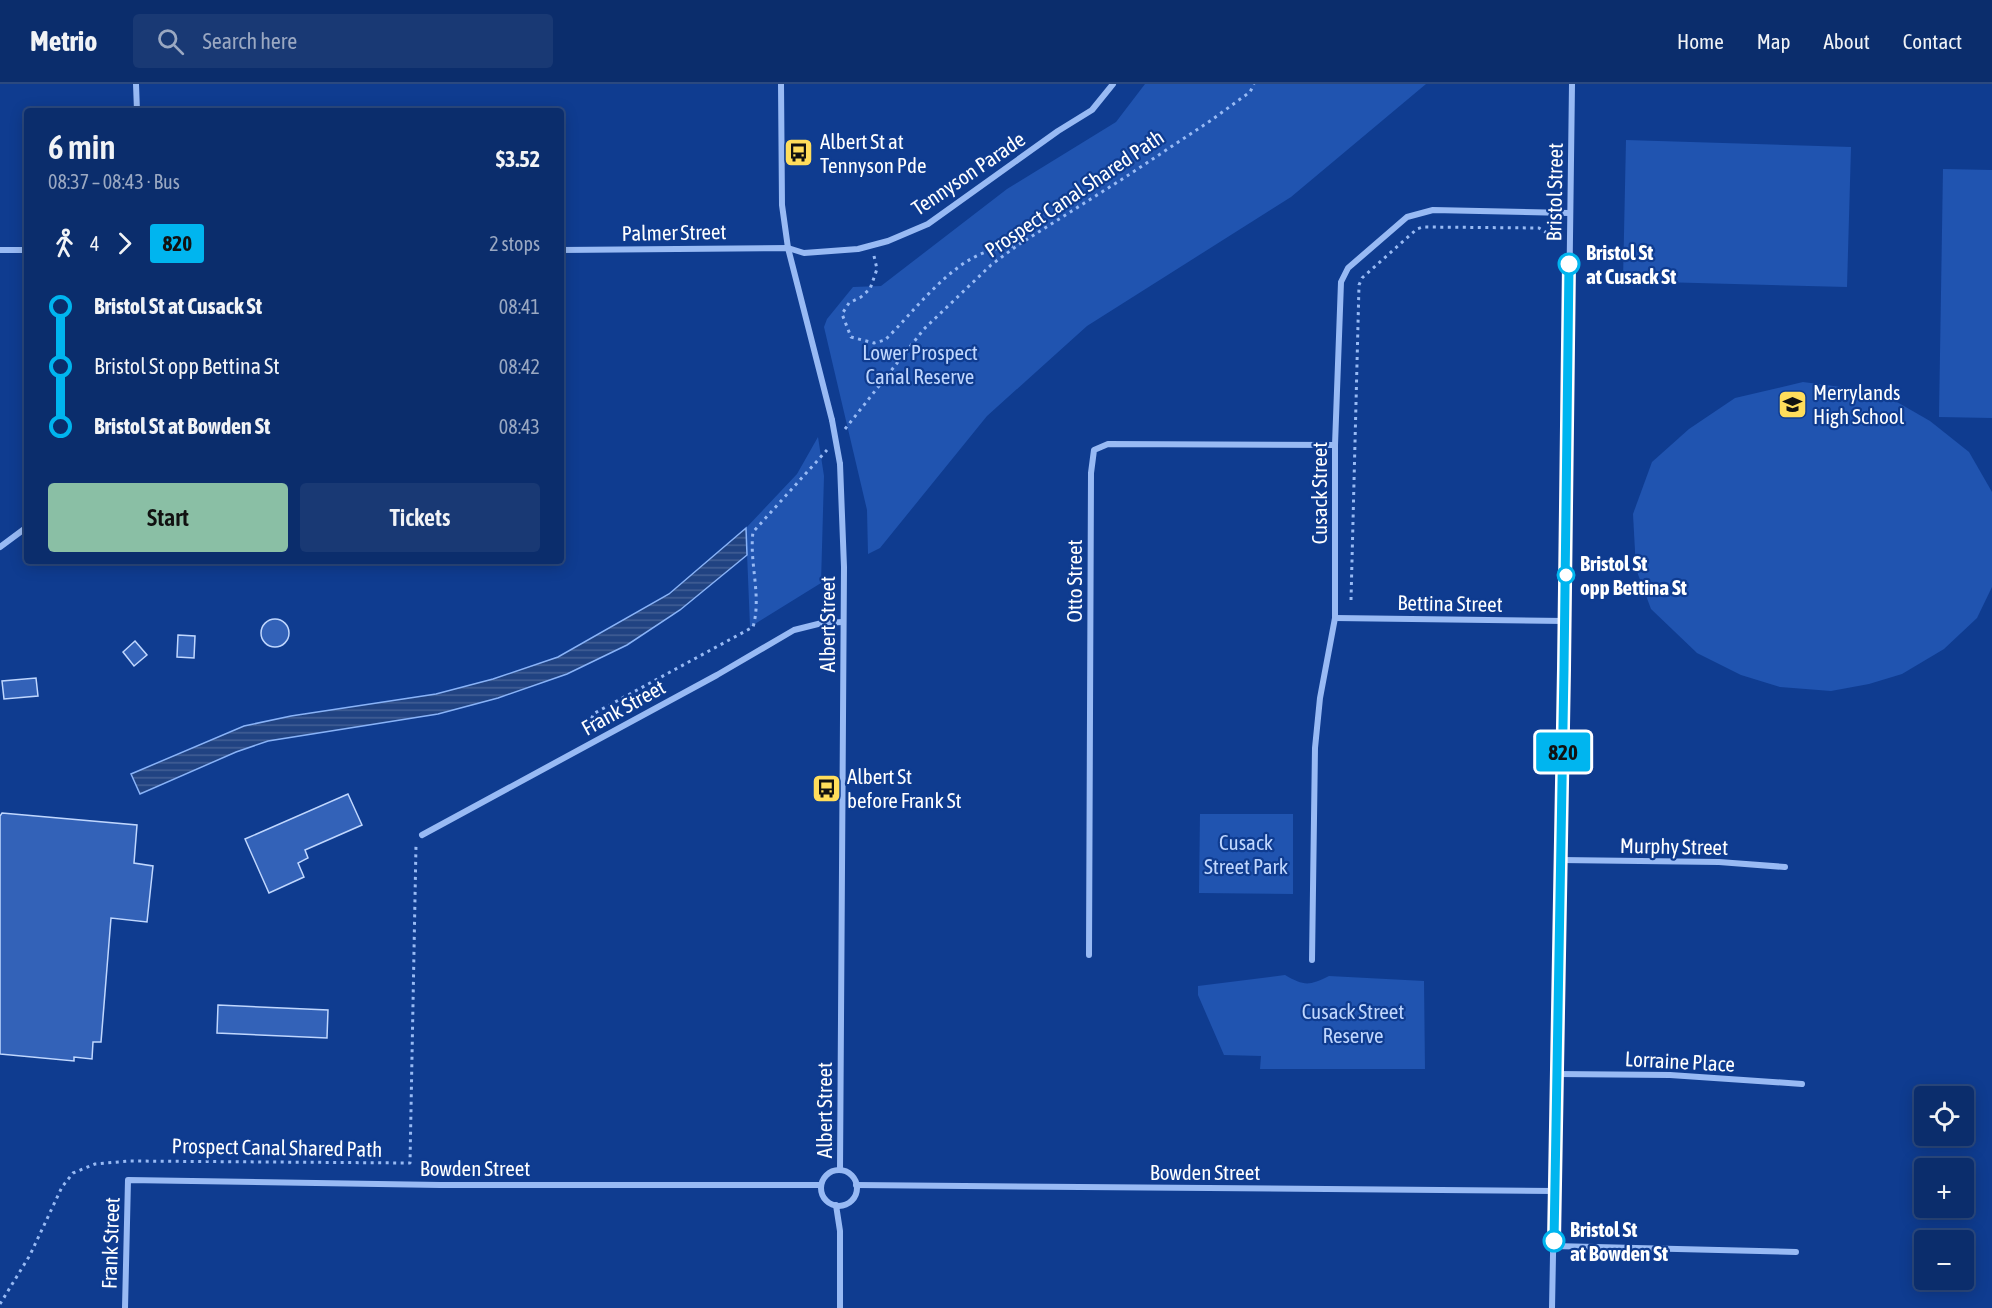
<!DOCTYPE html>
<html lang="en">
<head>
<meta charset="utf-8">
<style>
	body { margin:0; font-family:"Asap Condensed",sans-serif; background:#193974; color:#f1f3f6; height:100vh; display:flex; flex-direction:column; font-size:22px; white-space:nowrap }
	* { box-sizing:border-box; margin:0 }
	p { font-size:20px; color:#9aa8c2 }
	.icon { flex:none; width:33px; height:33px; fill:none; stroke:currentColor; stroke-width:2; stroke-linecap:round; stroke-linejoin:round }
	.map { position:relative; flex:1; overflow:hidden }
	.sheet { position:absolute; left:24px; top:24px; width:540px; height:456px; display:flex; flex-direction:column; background:#0b2d6c; border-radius:6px; box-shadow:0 3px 15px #0003,0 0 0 2px #2b497f }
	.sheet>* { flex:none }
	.badge { padding:0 12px; border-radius:4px; font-size:21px; line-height:39px }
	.fabs { position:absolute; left:1914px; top:1002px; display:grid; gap:12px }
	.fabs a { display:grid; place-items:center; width:60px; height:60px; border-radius:6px; background:#0b2d6c; box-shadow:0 3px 15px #0003,0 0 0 2px #2b497f; font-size:30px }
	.map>.badge { position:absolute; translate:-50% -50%; box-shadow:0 0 0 3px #fff }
	.legs { display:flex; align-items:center; gap:9px; height:66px; padding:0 24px; font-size:20px }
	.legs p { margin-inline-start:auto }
	.headline { display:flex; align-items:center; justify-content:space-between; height:102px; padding:0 24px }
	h1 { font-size:33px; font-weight:600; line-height:45px }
	.cta { display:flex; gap:12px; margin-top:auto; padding:12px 24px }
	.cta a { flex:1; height:69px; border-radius:6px; background:#8abfa5; color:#111; font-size:24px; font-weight:600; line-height:69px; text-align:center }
	.cta a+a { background:#193974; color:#f1f3f6 }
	ul { padding:0 24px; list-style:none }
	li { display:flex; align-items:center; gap:21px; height:60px; font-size:22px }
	li i { display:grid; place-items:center; width:9px; height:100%; margin:0 8px; background:currentColor }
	li i::after { content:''; width:15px; height:15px; margin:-8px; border:4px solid; border-radius:50%; background:#0b2d6c }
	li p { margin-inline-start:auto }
	li:first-child i { background:linear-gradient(#0000 50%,currentColor 0) }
	li:last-child i { background:linear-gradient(currentColor 50%,#0000 0) }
	header { display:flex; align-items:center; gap:36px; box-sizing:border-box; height:84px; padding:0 30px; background:#0b2d6c; border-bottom:2px solid #2b497f }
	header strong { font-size:28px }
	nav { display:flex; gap:33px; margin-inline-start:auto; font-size:21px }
	.search { width:420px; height:54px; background:#193974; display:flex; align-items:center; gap:15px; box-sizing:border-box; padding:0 21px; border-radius:6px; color:#9aa8c2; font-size:22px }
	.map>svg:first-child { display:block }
	.park { fill:#2054b0 }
	.water { fill:url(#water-rules); stroke:#89b3f8; stroke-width:1.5 }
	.building { fill:#3362b8; stroke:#c0d7fe; stroke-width:1.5 }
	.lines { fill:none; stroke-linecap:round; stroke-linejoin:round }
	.path { stroke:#98baf4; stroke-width:3; stroke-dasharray:3 4.5; stroke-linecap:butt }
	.minor { stroke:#98baf4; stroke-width:6 }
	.minor-bridge { stroke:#98baf4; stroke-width:6 }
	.line-1-casing { stroke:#fff; stroke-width:14 }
	.line-1 { stroke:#00b5ef; stroke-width:9 }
	.stop-1-dot { fill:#fff; stroke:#00b5ef; stroke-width:3 }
	.labels { text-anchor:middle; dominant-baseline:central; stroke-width:4.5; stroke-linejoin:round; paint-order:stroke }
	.poi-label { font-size:21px; fill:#fff; stroke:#0f3c90; text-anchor:start }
	.street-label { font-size:21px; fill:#fff; stroke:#0f3c90 }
	.stop-label { font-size:21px; font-weight:bold; fill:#fff; stroke:#0f3c90; text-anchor:start }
	.park-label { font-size:21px; fill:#c0d7fe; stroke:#0f3c90 }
</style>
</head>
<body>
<header>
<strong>Metrio</strong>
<div class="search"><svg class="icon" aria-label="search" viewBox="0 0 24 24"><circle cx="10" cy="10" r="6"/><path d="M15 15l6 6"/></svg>Search here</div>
<nav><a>Home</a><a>Map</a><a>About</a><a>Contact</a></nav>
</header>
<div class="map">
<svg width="1992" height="1224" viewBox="0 0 1992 1224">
	<defs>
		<pattern id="water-rules" width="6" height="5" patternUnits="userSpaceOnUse" patternTransform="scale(1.5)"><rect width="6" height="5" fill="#214382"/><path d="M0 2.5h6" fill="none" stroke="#425f95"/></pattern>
	</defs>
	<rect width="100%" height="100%" fill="#0f3c90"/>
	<g class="park">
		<path d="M1145 0H1426L1291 113 1087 242 987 332 880 464 868 470 867 426 824 243 827 235 853 203 881 202 1007 105 1116 38Z"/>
		<path d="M1626 56 1851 63 1847 203 1623 197Z"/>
		<path d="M1943 85 1992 86V334L1939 333Z"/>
		<path d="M1803 298 1856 305 1897 318 1930 337 1969 368 1992 408V503L1977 534 1944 565 1902 590 1869 600 1831 607 1780 603 1741 591 1697 569 1651 525 1636 485 1633 430 1652 378 1689 345 1735 314Z"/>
		<path d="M818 353 824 392 821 499 750 543 746 444 797 390Z"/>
		<path d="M1200 730H1293V810L1199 809Z"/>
		<path d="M1285 891C1304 902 1309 902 1329 892L1424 897 1425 985H1260L1261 972 1224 971 1198 911V902Z"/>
	</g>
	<path class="water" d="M746 444 747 471 680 526 627 561 567 590 498 614 438 630 268 657 236 668 140 710 131 690 244 642 291 632 436 610 493 595 558 573 669 510Z"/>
	<g class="building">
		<circle cx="275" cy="549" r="14"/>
		<path d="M178 551 195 552 194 574 177 573Z"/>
		<path d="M135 557 147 571 134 582 123 568Z"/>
		<path d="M36 594 38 612 4 615 2 597Z"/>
		<path d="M348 710 362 741 305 766 308 774 298 779 304 793 269 809 245 755Z"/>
		<path d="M2 729 137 741 134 779 153 782 147 838 111 834 101 958H93L92 975 74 973V977L0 970V732Z"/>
		<path d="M218 921 328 926 327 954 217 949Z"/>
	</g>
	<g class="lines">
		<g class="path">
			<path d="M874 172 877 185 870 205 861 213 849 219 842 230 851 253 874 259 885 256C914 228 949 179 989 167 998 164 1007 163 1016 161"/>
			<path d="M845 345 924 245 991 181 1018 161 1124 94 1210 37 1250 8 1254 0"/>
			<path d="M1351 516 1359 201 1362 194 1417 145 1423 143 1539 144 1547 149"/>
			<path d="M588 649 593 630 753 543C762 512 749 479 753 448L827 366"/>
			<path d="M0 1220 30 1171 62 1103 73 1089 95 1080 130 1077 410 1079 416 761"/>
		</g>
		<g class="minor">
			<path d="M136 0 137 27"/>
			<path d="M781 0 782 121 788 164 832 336"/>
			<path d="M0 166H27"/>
			<path d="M561 166 788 164 804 169 858 165 888 157 928 140 1058 47 1092 26 1113 0"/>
			<path d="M840 380 844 483 840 1086"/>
			<path d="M0 463 27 443"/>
			<path d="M1335 534 1565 537"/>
			<path d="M422 751 717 591 794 546 822 539 843 538"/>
			<path d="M1561 776 1719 778 1785 783"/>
			<path d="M1089 871 1091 389 1094 366 1108 360 1335 361"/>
			<path d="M1312 876 1315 664 1320 614 1335 534V361L1341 198 1348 184 1407 133 1433 126 1569 129"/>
			<path d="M1556 990 1670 991 1802 1000"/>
			<circle cx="839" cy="1104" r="18"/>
			<path d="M856 1101 1554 1107"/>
			<path d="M836 1121 840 1147V1224"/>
			<path d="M1554 1162 1796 1168"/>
			<path d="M125 1224 128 1096 440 1101H821"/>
			<path d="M1552 1224 1565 537 1572 0"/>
		</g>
		<path class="minor-bridge" d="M832 336 840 380"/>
	</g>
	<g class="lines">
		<defs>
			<path id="line-1" d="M1554 1157 1564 585 1569 180"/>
		</defs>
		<use href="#line-1" class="line-1-casing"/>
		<use href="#line-1" class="line-1"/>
	</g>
	<defs>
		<symbol id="bus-square" viewBox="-11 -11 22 22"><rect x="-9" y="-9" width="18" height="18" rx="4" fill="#ffdd5b" stroke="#0f3c90"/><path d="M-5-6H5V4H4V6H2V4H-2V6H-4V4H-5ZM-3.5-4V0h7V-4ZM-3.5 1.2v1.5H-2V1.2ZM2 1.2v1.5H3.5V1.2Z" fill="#111"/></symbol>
		<symbol id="school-square" viewBox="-11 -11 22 22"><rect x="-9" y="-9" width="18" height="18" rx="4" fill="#ffdd5b" stroke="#0f3c90"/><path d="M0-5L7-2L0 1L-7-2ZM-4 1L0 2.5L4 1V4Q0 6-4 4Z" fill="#111"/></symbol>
	</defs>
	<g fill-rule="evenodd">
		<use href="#bus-square" x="782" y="52" width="33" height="33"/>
		<use href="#school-square" x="1776" y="304" width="33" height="33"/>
		<use href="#bus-square" x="810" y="688" width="33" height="33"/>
	</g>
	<g class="stop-1-dot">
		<circle cx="1569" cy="180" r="10"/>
		<circle cx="1566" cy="491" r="8"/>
		<circle cx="1554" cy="1157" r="10"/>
	</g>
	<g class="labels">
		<g class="poi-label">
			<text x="820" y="57">Albert St at<tspan x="820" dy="24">Tennyson Pde</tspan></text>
			<text x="1813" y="308">Merrylands<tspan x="1813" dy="24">High School</tspan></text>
			<text x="847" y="692">Albert St<tspan x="847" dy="24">before Frank St</tspan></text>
		</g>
		<g class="street-label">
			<text transform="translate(968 89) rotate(-34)">Tennyson Parade</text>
			<text transform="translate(1554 108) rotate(-89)">Bristol Street</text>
			<text transform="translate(1074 109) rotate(-34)">Prospect Canal Shared Path</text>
			<text transform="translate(674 148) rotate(-1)">Palmer Street</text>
			<text transform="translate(1319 409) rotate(-90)">Cusack Street</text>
			<text transform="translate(1074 497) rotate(-90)">Otto Street</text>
			<text transform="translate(1450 519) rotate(1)">Bettina Street</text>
			<text transform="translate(827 540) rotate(-90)">Albert Street</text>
			<text transform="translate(623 623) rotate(-29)">Frank Street</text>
			<text transform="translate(1674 762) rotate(1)">Murphy Street</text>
			<text transform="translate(1680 977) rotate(3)">Lorraine Place</text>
			<text transform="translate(824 1026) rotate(-90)">Albert Street</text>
			<text transform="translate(277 1063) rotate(1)">Prospect Canal Shared Path</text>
			<text x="475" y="1084">Bowden Street</text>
			<text x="1205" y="1088">Bowden Street</text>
			<text transform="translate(110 1159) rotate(-88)">Frank Street</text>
		</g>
		<g class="stop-label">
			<text x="1586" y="168">Bristol St<tspan x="1586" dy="24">at Cusack St</tspan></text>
			<text x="1580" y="479">Bristol St<tspan x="1580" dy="24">opp Bettina St</tspan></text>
			<text x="1570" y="1145">Bristol St<tspan x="1570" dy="24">at Bowden St</tspan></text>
		</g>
		<g class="park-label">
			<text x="920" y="268">Lower Prospect<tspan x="920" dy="24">Canal Reserve</tspan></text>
			<text x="1246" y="758">Cusack<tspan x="1246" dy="24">Street Park</tspan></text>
			<text x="1353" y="927">Cusack Street<tspan x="1353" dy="24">Reserve</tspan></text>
		</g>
	</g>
</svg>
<div class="fabs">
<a><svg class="icon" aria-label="locate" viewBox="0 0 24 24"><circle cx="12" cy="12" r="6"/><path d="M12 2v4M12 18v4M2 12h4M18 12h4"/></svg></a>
<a>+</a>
<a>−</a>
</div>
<b class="badge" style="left:1563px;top:668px;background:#00b5ef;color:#111">820</b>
<section class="sheet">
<div class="headline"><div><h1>6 min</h1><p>08:37 – 08:43 · Bus</p></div><b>$3.52</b></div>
<div class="legs"><svg class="icon" aria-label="walk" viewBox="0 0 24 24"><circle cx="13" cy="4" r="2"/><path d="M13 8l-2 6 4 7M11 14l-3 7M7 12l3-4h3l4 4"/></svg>4<svg class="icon" aria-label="forward" viewBox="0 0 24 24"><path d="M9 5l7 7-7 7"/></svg><b class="badge" style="background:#00b5ef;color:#111">820</b><p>2 stops</p></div>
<ul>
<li><i style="color:#00b5ef"></i><b>Bristol St at Cusack St</b><p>08:41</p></li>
<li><i style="color:#00b5ef"></i><span>Bristol St opp Bettina St</span><p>08:42</p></li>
<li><i style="color:#00b5ef"></i><b>Bristol St at Bowden St</b><p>08:43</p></li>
</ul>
<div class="cta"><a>Start</a><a>Tickets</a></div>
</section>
</div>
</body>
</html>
